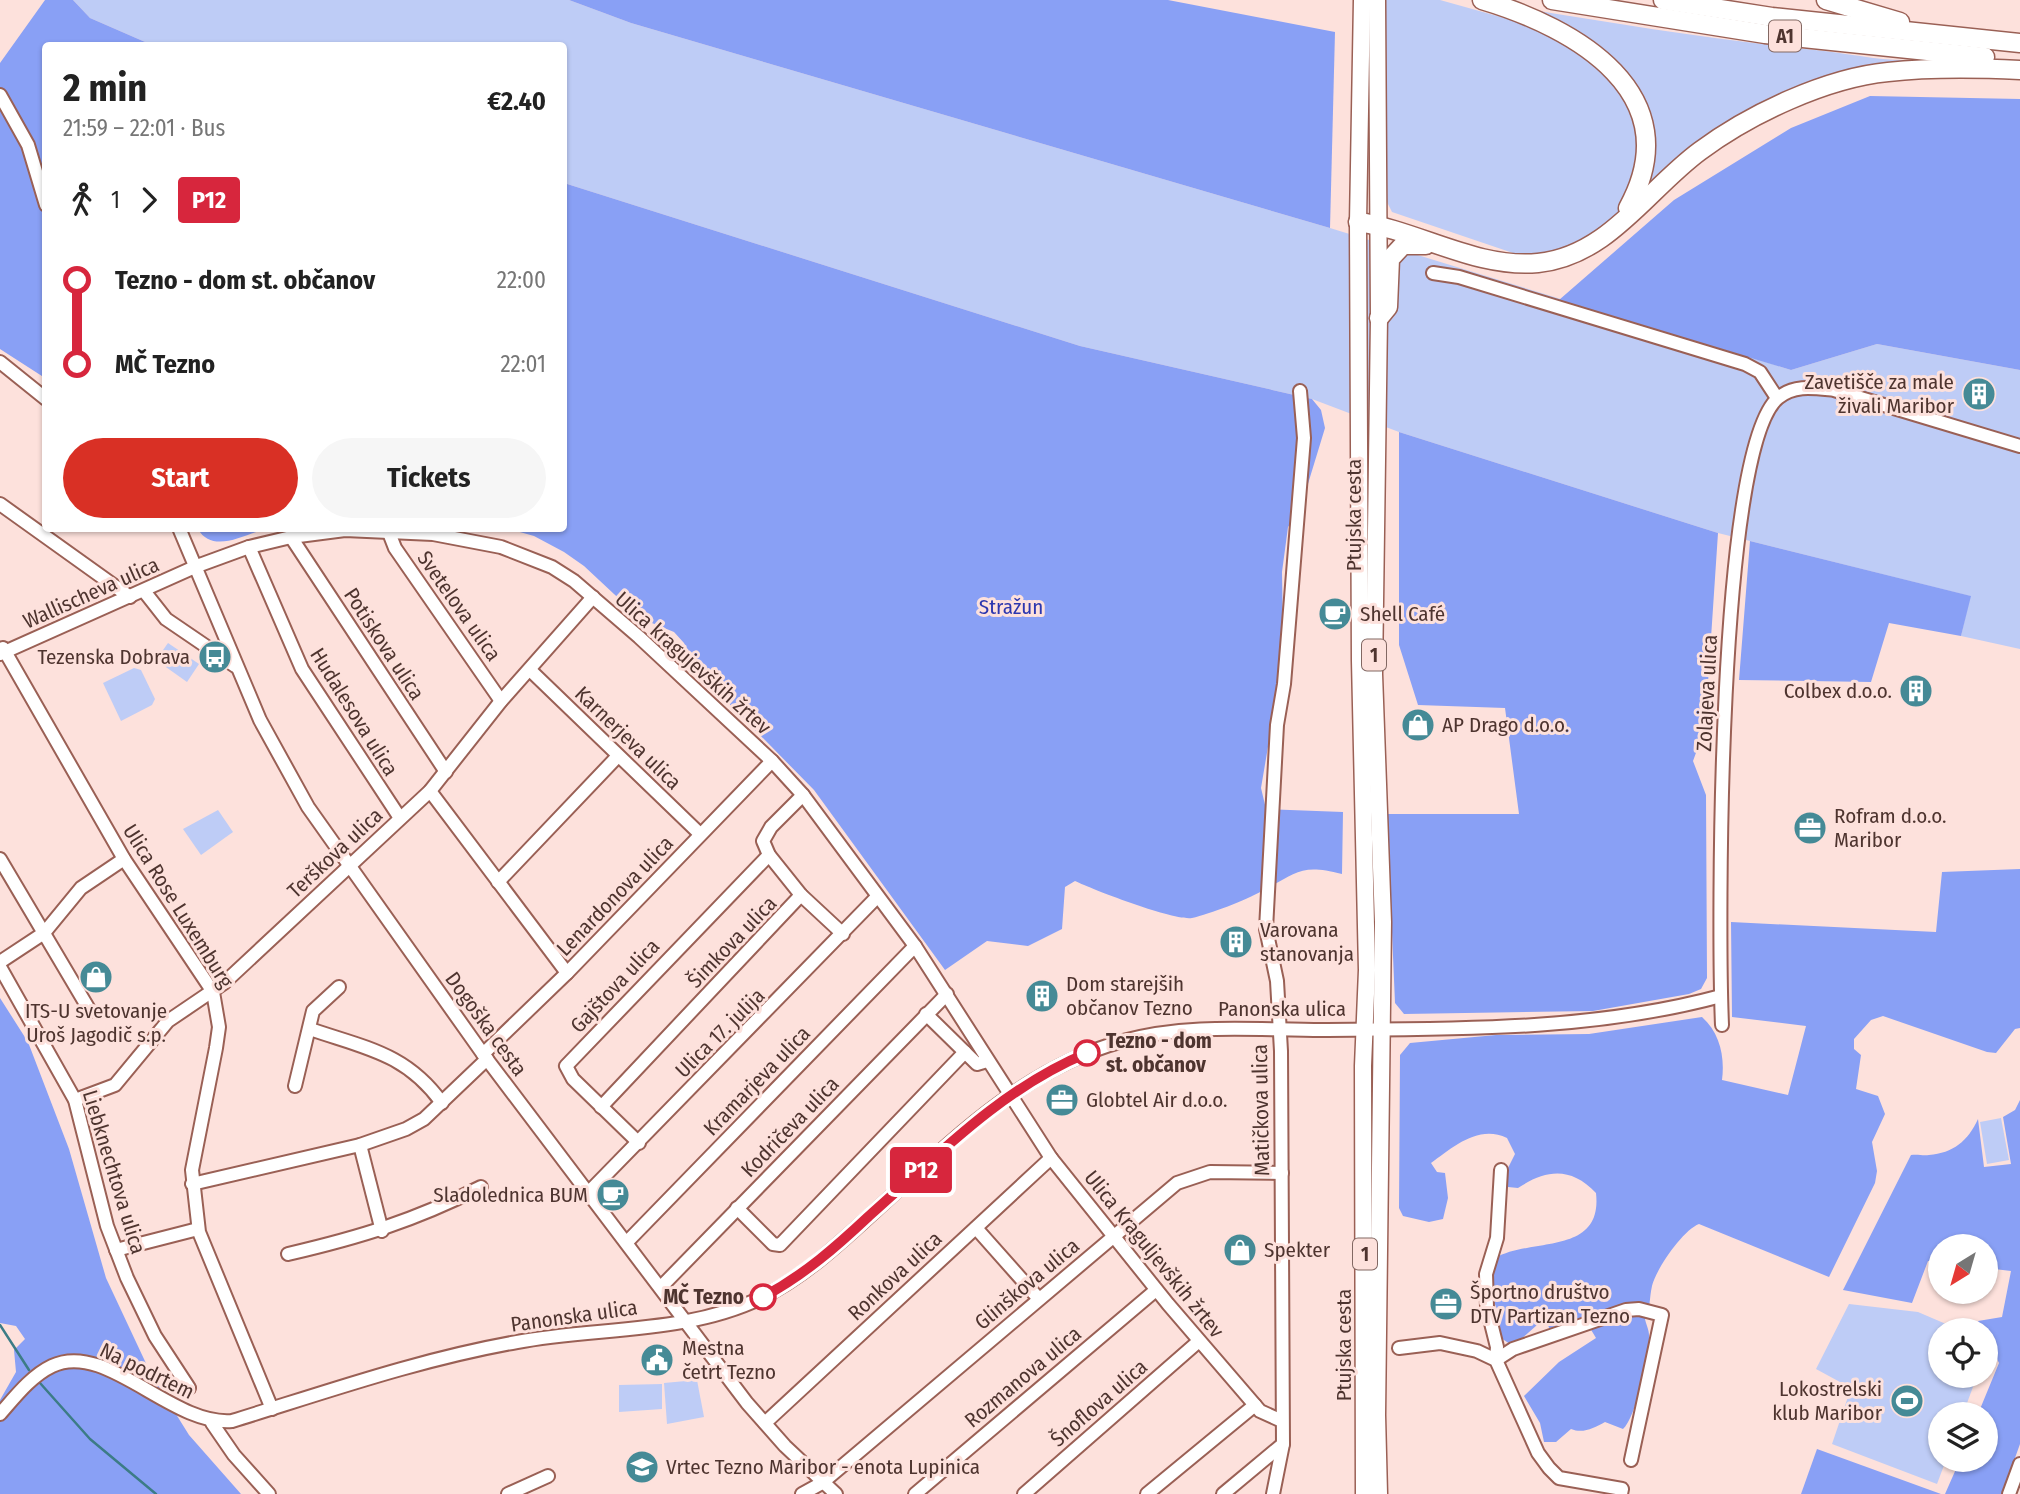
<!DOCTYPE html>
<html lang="en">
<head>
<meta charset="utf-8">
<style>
	body { margin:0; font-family:"Fira Sans Condensed",sans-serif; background:#f6f6f6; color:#222; height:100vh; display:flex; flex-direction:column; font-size:26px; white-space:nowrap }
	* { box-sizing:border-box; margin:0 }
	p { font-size:23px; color:#767676 }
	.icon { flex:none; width:38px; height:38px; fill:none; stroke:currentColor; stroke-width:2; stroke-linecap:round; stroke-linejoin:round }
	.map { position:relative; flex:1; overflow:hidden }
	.panel { position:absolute; left:42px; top:42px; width:525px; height:490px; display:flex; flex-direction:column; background:#fff; border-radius:7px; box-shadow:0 2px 5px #0004 }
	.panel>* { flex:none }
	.badge { padding:0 14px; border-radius:5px; font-size:24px; line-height:46px }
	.needle { width:46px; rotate:217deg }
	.controls { position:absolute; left:1928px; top:1234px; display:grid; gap:14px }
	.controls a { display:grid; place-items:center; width:70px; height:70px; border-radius:50%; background:#fff; box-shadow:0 2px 5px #0004; font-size:35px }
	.map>.badge { position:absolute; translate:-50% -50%; box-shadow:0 0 0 4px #fff }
	.legs { display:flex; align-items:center; gap:10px; height:77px; padding:0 21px; font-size:23px }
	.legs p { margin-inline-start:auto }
	.head { display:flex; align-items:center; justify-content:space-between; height:119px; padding:0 21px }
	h1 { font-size:38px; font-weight:700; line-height:52px }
	.cta { display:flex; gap:14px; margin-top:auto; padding:14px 21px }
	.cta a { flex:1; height:80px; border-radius:42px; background:#d93025; color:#fff; font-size:28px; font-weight:700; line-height:80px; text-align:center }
	.cta a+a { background:#f6f6f6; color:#222 }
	ul { padding:0 21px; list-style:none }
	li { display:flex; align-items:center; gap:24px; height:84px; font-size:26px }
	li i { display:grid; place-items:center; width:10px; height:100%; margin:0 9px; background:currentColor }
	li i::after { content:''; width:18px; height:18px; margin:-9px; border:5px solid; border-radius:50%; background:#fff }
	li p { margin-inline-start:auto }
	li:first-child i { background:linear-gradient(#0000 50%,currentColor 0) }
	li:last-child i { background:linear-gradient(currentColor 50%,#0000 0) }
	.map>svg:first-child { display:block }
	.green { fill:#beccf6 }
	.forest { fill:#89a0f5 }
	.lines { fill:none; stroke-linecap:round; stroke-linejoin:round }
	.stream { stroke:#3c7c86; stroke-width:2.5 }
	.minor-casing { stroke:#9a6055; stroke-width:16 }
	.major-casing { stroke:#9a6055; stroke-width:19 }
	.highway-casing { stroke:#9a6055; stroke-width:21 }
	.minor { stroke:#fff; stroke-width:12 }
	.major { stroke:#fff; stroke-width:16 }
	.highway { stroke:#fff; stroke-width:18 }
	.line-1-casing { stroke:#fff; stroke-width:16 }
	.line-1 { stroke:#d7263d; stroke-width:10 }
	.stop-1-dot { fill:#fff; stroke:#d7263d; stroke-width:3.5 }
	.labels { text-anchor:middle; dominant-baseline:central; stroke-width:6; stroke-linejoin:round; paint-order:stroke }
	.shield { fill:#fde1dc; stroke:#826863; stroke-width:2 }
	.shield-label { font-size:19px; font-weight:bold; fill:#4e342f }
	.poi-label { font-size:21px; fill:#4e342f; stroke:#fde1dc; text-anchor:start }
	.street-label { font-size:21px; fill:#4e342f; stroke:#fde1dc }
	.park-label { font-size:21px; fill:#2c37af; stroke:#fde1dc }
	.stop-label { font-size:21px; font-weight:bold; fill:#4e342f; stroke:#fde1dc; text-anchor:start }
</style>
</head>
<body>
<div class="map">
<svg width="2020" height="1494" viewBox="0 0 2020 1494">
	<rect width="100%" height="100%" fill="#fde1dc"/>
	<g class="green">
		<path d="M73 0H569L631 23 1330 228 1791 370 1877 344 2020 370V649L1961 636 1970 596 1718 533 1399 432 1312 399 1080 346 564 183V46L152 45 90 18Z"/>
		<path d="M1384 0H1440L1508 19 1511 17 1559 38 1618 82 1641 137 1629 200 1615 219 1587 240 1563 251 1534 256 1513 253 1392 212 1384 196Z"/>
		<path d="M1527 9C1623 25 1718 40 1815 50 1847 53 1879 61 1911 60L1912 64 1811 86 1637 199 1642 98Z"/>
		<path d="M168 643 199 664 187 682 156 660Z"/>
		<path d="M134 668 141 670 155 699 152 705 121 721 103 683Z"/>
		<path d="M218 810 233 832 201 855 183 829Z"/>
		<path d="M2001 1118 2009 1160 1987 1164 1980 1122Z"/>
		<path d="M1849 1304 1918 1312 1960 1330H1941V1376H1977L1963 1414H1941V1460H1946L1937 1484 1832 1444 1851 1388 1816 1369Z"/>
		<path d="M697 1380 704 1417 667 1424 664 1383Z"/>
		<path d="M662 1384V1409L619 1412V1385Z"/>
	</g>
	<g class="forest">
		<path d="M45 0H73L90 18 152 45 46 46 45 378 0 349V63Z"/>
		<path d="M569 0H1168L1335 32 1330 228 631 23Z"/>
		<path d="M1870 96 2020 99V370L1877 344 1791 370 1559 300 1674 200 1791 128Z"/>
		<path d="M564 183 1080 346 1312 399 1321 410 1325 428 1300 510 1288 527 1282 572 1283 633 1279 682 1261 788 1266 809 1343 812 1342 874C1300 863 1297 873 1262 891 1246 900 1210 914 1192 918 1174 921 1094 890 1075 881L1065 887 1062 929 1028 946 987 941 945 970 814 790 697 671 684 643 674 632 647 621 629 608 584 566 564 552 534 536 509 529 564 528Z"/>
		<path d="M1399 432 1718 533 1705 728 1693 761 1706 795 1707 978 1701 989 1689 994 1593 1011 1404 1014 1395 1003 1387 814H1519L1505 708 1418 705 1399 645Z"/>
		<path d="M198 529H265C244 535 212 554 198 529Z"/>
		<path d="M1750 541 1971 596 1961 636 1889 623 1871 682 1739 680Z"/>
		<path d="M2020 869V1028L2015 1029 1996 1053 1987 1052 1883 1016 1871 1020 1854 1039V1049L1861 1055 1856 1089 1878 1096 1885 1114 1872 1142 1877 1171 1875 1183 1829 1277 1699 1224C1683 1230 1656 1269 1652 1286 1649 1300 1651 1305 1645 1319 1646 1324 1649 1330 1649 1335 1650 1353 1636 1418 1623 1429L1605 1422C1594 1428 1583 1434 1571 1429L1556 1442H1544L1540 1423 1524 1396 1559 1362 1596 1338 1584 1318 1550 1330 1545 1318 1513 1346 1498 1336 1497 1309 1489 1290 1495 1258C1531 1237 1603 1256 1596 1193 1571 1167 1547 1169 1518 1188L1508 1187 1506 1172 1515 1154 1507 1138C1478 1124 1452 1148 1431 1163L1437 1172 1445 1173 1448 1198 1443 1219 1429 1222 1403 1216 1399 1208 1400 1055 1410 1043 1496 1035 1589 1034 1702 1017C1720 1033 1725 1057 1722 1080L1788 1095 1806 1026 1732 1017 1731 922 1936 932 1942 872Z"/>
		<path d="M0 998 28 1042 69 1149 106 1278 151 1374 189 1435 241 1494H0V1400L16 1372 14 1350 25 1339 16 1326 0 1323Z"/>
		<path d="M2020 1100V1444L2002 1494H1945L1960 1460H1986V1414H1978L1999 1363 1986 1337V1330H1983L1978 1321 2002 1317 2011 1271 1986 1268V1246H1941V1262L1928 1261 1912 1303 1843 1290 1911 1155C1918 1154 1923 1156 1929 1155 1953 1153 1968 1141 1978 1119L1984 1167 2011 1164 2003 1117 2015 1110Z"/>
		<path d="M1817 1449 1941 1494H1801Z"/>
	</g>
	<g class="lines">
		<g class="stream">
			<path d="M0 1325 29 1370"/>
			<path d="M40 1383 90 1439 156 1494"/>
		</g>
		<defs>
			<g id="minor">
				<path d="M0 95 28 145 46 205"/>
				<path d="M1433 273 1459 277 1745 364 1760 372 1777 398"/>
				<path d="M0 362 46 399"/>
				<path d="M0 504 130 597"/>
				<path d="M179 528 260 720 308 807 483 1054 747 1403 785 1446 836 1494"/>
				<path d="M388 530 395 548 501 701"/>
				<path d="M291 537 446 772"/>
				<path d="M249 547 302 669 400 818"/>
				<path d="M144 591 166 619 235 666"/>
				<path d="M3 648 124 859 213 992 219 1027 216 1048 192 1170 199 1232 272 1409"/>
				<path d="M0 654 197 566 249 547 291 537 345 530 433 534 501 547 552 567 574 581 639 637 772 761 803 795 915 946 1051 1158 1168 1304 1260 1411 1282 1421"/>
				<path d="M530 670 700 834"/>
				<path d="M430 791 567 973"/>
				<path d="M0 859 90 1011"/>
				<path d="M498 882 618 756"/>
				<path d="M801 895 843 934"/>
				<path d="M0 962 44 933 81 888 124 859"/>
				<path d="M0 967 75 1100 107 1226 127 1278 155 1336 189 1388"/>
				<path d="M926 1014 977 1064 987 1061"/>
				<path d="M1722 1025C1718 929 1717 450 1778 398 1794 384 1815 388 1834 390L2020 446"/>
				<path d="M310 1029C365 1048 406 1053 442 1103"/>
				<path d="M483 1054 567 973 772 761"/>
				<path d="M295 1086 313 1011 339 987"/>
				<path d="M75 1100 115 1085 168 1021 224 983 430 791 501 701 593 597"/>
				<path d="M601 1107 801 895 769 855 763 841 771 827 803 795"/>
				<path d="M639 1143 573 1079 566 1066 769 855"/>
				<path d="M360 1145 382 1231"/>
				<path d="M192 1184 360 1145 406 1129 424 1119 487 1059"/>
				<path d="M588 1193 877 897"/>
				<path d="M737 1208 773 1244 780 1245 965 1052"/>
				<path d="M976 1228 1039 1299"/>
				<path d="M627 1242 915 946"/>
				<path d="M116 1250 198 1229"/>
				<path d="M288 1254C361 1237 413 1221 481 1187"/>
				<path d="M661 1287 947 994"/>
				<path d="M1399 1348 1440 1343 1477 1351 1496 1360 1538 1453 1549 1468 1559 1478 1622 1489 1621 1494"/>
				<path d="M1496 1360 1513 1349 1626 1310 1639 1309 1662 1315 1631 1460"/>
				<path d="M1496 1360 1497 1347 1487 1307 1486 1274 1497 1238 1501 1170"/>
				<path d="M0 1414C15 1397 31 1376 52 1366 106 1340 171 1426 232 1421 326 1392 420 1359 517 1342 597 1327 686 1334 761 1298 800 1279 831 1251 863 1222 942 1151 1017 1070 1123 1041 1189 1023 1255 1030 1322 1030 1454 1029 1592 1031 1721 996"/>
				<path d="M212 1423 234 1455 269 1494"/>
				<path d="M765 1423 1051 1158"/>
				<path d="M508 1494 548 1476"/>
				<path d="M802 1494 822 1483 1177 1183 1210 1172 1282 1173"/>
				<path d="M915 1494 1156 1290"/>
				<path d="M1024 1494 1199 1341"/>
				<path d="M1147 1494 1255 1405"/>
				<path d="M1223 1494 1283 1444"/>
				<path d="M1273 1494 1283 1444 1281 1051 1277 981 1266 929 1277 725 1284 684 1304 438 1300 391"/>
				<path d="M2009 1494 2020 1464"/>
			</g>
			<g id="major">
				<path d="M1362 0 1358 222 1360 661 1367 970 1363 1066 1364 1494"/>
				<path d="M1377 0 1379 318 1374 674 1383 922 1377 1415 1379 1494"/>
			</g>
			<g id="highway">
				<path d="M1482 0C1576 28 1691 94 1628 208"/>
				<path d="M1552 0 1765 34 1985 57"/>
				<path d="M1663 0 1772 17 2020 43"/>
				<path d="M1826 0 1900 22"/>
				<path d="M1358 222C1417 230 1476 269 1538 263 1608 256 1647 190 1700 151 1750 114 1826 78 1888 72 1932 67 1976 68 2020 70"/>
				<path d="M1379 318 1388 307 1390 259 1403 245H1426"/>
			</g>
		</defs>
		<use href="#minor" class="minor-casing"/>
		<use href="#major" class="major-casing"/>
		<use href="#highway" class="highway-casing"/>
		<use href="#minor" class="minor"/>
		<use href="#major" class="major"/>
		<use href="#highway" class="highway"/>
	</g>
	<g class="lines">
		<defs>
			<path id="line-1" d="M763 1297C804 1275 836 1247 869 1216 938 1155 1001 1089 1087 1053"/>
		</defs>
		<use href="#line-1" class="line-1-casing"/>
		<use href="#line-1" class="line-1"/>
	</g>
	<defs>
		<symbol id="building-disc" viewBox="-11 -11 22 22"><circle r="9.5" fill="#458a96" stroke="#fde1dc"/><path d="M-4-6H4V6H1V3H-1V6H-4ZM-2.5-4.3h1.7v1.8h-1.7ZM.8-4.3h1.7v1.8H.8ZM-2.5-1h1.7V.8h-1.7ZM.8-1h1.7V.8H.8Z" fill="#fff"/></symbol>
		<symbol id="cafe-disc" viewBox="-11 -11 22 22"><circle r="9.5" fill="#458a96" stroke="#fde1dc"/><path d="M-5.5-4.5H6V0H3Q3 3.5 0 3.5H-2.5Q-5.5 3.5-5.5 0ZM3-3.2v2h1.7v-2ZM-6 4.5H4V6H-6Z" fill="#fff"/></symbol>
		<symbol id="bus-disc" viewBox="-11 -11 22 22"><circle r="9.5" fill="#458a96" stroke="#fde1dc"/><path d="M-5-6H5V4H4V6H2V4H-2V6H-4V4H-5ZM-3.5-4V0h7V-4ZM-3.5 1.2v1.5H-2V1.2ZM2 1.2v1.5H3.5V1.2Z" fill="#fff"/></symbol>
		<symbol id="shop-disc" viewBox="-11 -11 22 22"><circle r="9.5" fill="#458a96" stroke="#fde1dc"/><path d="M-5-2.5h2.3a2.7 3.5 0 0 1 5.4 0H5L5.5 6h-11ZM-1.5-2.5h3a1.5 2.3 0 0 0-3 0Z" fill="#fff"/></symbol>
		<symbol id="office-disc" viewBox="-11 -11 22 22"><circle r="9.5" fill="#458a96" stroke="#fde1dc"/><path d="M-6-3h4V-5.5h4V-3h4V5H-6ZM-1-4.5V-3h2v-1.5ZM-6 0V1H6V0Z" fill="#fff"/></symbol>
		<symbol id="civic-disc" viewBox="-11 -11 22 22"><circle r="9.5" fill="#458a96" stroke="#fde1dc"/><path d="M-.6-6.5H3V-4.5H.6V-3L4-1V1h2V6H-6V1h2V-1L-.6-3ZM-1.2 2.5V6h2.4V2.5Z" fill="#fff"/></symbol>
		<symbol id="stadium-disc" viewBox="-11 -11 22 22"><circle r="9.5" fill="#458a96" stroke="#fde1dc"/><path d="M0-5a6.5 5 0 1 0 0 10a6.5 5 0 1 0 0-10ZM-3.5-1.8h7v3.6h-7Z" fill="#fff"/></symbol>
		<symbol id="school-disc" viewBox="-11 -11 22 22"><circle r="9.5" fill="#458a96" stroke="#fde1dc"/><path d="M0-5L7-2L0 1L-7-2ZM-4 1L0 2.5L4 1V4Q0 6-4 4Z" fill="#fff"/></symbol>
	</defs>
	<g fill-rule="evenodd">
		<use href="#building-disc" x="1960" y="375" width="38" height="38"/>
		<use href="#cafe-disc" x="1316" y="595" width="38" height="38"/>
		<use href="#bus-disc" x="196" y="638" width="38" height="38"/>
		<use href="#building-disc" x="1897" y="672" width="38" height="38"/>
		<use href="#shop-disc" x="1399" y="706" width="38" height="38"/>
		<use href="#office-disc" x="1791" y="809" width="38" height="38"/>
		<use href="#building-disc" x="1217" y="923" width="38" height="38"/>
		<use href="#shop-disc" x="77" y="958" width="38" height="38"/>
		<use href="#building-disc" x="1023" y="977" width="38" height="38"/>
		<use href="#office-disc" x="1043" y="1081" width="38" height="38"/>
		<use href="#cafe-disc" x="594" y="1176" width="38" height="38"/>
		<use href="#shop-disc" x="1221" y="1231" width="38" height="38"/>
		<use href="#office-disc" x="1427" y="1285" width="38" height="38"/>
		<use href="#civic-disc" x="638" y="1341" width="38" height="38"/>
		<use href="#stadium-disc" x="1888" y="1382" width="38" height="38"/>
		<use href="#school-disc" x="623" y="1448" width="38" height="38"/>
	</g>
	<g class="stop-1-dot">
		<circle cx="1087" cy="1053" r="12"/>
		<circle cx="763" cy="1297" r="12"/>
	</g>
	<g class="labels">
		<g class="shield">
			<rect x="1769" y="20.5" width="32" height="31" rx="5"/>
			<rect x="1362" y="639.5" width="24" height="31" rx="5"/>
			<rect x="1353" y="1238.5" width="24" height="31" rx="5"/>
		</g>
		<g class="shield-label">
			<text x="1785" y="36">A1</text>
			<text x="1374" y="655">1</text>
			<text x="1365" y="1254">1</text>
		</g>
		<g class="poi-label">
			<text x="1954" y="382" text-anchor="end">Zavetišče za male<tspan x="1954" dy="24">živali Maribor</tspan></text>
			<text x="1360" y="614">Shell Café</text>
			<text x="190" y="657" text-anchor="end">Tezenska Dobrava</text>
			<text x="1892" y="691" text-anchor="end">Colbex d.o.o.</text>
			<text x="1442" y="725">AP Drago d.o.o.</text>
			<text x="1834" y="816">Rofram d.o.o.<tspan x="1834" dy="24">Maribor</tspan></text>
			<text x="1260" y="930">Varovana<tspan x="1260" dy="24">stanovanja</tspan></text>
			<text x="1066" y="984">Dom starejših<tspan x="1066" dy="24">občanov Tezno</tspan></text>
			<text x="96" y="1011" text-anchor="middle">ITS-U svetovanje<tspan x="96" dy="24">Uroš Jagodič s.p.</tspan></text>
			<text x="1086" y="1100">Globtel Air d.o.o.</text>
			<text x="588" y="1195" text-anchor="end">Sladolednica BUM</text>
			<text x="1264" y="1250">Spekter</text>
			<text x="1470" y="1292">Športno društvo<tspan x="1470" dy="24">DTV Partizan Tezno</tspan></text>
			<text x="682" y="1348">Mestna<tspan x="682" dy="24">četrt Tezno</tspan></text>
			<text x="1882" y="1389" text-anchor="end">Lokostrelski<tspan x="1882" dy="24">klub Maribor</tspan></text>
			<text x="666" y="1467">Vrtec Tezno Maribor - enota Lupinica</text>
		</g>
		<g class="street-label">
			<text transform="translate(1354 515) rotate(-90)">Ptujska cesta</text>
			<text transform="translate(91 593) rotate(-24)">Wallischeva ulica</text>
			<text transform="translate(459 606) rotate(55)">Svetelova ulica</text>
			<text transform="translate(384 644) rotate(57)">Potiskova ulica</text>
			<text transform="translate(693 663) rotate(42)">Ulica kragujevških žrtev</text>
			<text transform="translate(1707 693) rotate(-87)">Zolajeva ulica</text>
			<text transform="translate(354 712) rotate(58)">Hudalesova ulica</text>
			<text transform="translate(628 738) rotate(44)">Karnerjeva ulica</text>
			<text transform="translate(335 853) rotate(-43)">Terškova ulica</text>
			<text transform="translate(615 896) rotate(-46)">Lenardonova ulica</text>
			<text transform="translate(178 906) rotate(58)">Ulica Rose Luxemburg</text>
			<text transform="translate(732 942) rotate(-46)">Šimkova ulica</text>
			<text transform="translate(615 986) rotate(-47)">Gajštova ulica</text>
			<text x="1282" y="1009">Panonska ulica</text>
			<text transform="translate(486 1024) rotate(54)">Dogoška cesta</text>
			<text transform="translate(720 1033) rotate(-45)">Ulica 17. julija</text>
			<text transform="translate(757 1081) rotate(-46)">Kramarjeva ulica</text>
			<text transform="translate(1261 1110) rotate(-91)">Matičkova ulica</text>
			<text transform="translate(790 1127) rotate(-46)">Kodričeva ulica</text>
			<text transform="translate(114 1172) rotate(73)">Liebknechtova ulica</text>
			<text transform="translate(1154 1254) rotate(51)">Ulica Kraguljevških žrtev</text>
			<text transform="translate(895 1276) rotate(-43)">Ronkova ulica</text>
			<text transform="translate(1027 1284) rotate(-40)">Glinškova ulica</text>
			<text transform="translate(574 1316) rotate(-8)">Panonska ulica</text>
			<text transform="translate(1344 1345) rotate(-90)">Ptujska cesta</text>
			<text transform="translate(147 1371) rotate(26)">Na podrtem</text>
			<text transform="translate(1023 1377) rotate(-40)">Rozmanova ulica</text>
			<text transform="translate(1099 1403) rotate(-41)">Šnoflova ulica</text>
		</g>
		<g class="park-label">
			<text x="1011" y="607">Stražun</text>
		</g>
		<g class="stop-label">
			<text x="1106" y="1041">Tezno - dom<tspan x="1106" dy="24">st. občanov</tspan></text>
			<text x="744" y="1297" text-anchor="end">MČ Tezno</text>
		</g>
	</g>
</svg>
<div class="controls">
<a><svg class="needle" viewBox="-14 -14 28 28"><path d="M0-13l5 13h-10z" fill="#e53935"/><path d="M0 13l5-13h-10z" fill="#767676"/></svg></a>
<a><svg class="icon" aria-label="locate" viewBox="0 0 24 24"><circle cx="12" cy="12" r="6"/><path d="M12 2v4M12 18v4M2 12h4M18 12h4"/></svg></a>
<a><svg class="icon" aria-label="layers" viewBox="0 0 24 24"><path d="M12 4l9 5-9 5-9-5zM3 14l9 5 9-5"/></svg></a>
</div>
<b class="badge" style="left:921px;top:1170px;background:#d7263d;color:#fff">P12</b>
<section class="panel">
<div class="head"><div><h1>2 min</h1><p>21:59 – 22:01 · Bus</p></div><b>€2.40</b></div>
<div class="legs"><svg class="icon" aria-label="walk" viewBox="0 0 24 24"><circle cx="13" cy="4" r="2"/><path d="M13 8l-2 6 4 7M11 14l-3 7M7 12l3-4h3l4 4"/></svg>1<svg class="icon" aria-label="forward" viewBox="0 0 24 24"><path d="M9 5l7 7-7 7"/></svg><b class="badge" style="background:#d7263d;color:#fff">P12</b></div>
<ul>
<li><i style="color:#d7263d"></i><b>Tezno - dom st. občanov</b><p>22:00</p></li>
<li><i style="color:#d7263d"></i><b>MČ Tezno</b><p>22:01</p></li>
</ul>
<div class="cta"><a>Start</a><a>Tickets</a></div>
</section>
</div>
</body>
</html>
